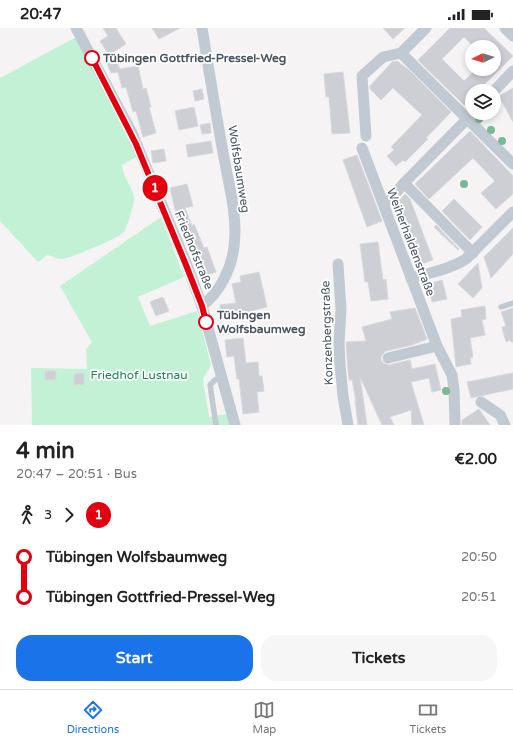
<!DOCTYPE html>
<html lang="en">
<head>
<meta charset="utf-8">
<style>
	body { margin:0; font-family:"Varela Round",sans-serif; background:#f6f6f6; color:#222; height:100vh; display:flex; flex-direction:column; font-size:15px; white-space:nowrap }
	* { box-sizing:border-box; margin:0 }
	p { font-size:13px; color:#767676 }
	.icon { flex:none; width:22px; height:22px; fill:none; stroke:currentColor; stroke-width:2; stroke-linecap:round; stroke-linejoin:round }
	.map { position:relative; height:397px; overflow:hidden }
	.drawer { display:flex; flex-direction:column; background:#fff; flex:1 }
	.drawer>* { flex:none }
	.badge { padding:0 8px; border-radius:13px; font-size:14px; line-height:26px }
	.needle { width:26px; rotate:265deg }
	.fabs { position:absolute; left:465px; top:12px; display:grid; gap:8px }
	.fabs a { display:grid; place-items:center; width:36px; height:36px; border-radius:50%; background:#fff; box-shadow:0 2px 6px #0003; font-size:20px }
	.map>.badge { position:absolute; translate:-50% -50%; box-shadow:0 0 0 2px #fff }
	.legs { display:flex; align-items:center; gap:6px; height:44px; padding:0 16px; font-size:13px }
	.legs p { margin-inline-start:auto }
	.summary { display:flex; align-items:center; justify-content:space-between; height:68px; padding:0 16px }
	h1 { font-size:22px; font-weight:800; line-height:30px }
	.button { display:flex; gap:8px; margin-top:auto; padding:8px 16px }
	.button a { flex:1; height:46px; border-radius:16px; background:#1a73e8; color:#fff; font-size:16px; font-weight:800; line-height:46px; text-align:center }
	.button a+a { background:#f6f6f6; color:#222 }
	ul { padding:0 16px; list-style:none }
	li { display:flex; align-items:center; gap:14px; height:40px; font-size:15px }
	li i { display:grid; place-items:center; width:6px; height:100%; margin:0 5px; background:currentColor }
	li i::after { content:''; width:10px; height:10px; margin:-5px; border:3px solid; border-radius:50%; background:#fff }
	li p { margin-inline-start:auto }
	li:first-child i { background:linear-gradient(#0000 50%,currentColor 0) }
	li:last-child i { background:linear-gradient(currentColor 50%,#0000 0) }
	.status { display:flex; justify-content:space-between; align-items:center; height:28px; padding:0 20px; background:#fff; direction:ltr }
	.status svg { height:11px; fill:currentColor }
	.menu { display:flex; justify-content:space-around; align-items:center; height:56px; border-top:1px solid #e0e0e0; background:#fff; font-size:11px; color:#767676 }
	.menu a { display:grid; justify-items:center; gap:2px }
	.menu .current { color:#1a73e8 }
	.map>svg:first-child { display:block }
	.green { fill:#c3f1d5 }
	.building { fill:#cdcfd5; stroke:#d7d9de; fill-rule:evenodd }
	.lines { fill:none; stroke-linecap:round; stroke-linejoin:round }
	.lane { stroke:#c1cad2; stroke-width:5.5 }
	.street { stroke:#c1cad2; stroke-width:11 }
	.tree { fill:#7bb799 }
	.line-1-casing { stroke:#fff; stroke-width:9 }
	.line-1 { stroke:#e3000f; stroke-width:6 }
	.stop-1-dot { fill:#fff; stroke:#e3000f; stroke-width:2 }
	.labels { text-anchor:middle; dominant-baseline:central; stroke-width:3.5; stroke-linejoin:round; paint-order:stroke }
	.stop-label { font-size:12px; font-weight:bold; fill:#4a5661; stroke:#fff; text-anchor:start }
	.street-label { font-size:12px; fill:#4a5661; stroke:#fff }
	.park-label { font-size:12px; fill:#17864f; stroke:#fff }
</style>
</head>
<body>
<div class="status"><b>20:47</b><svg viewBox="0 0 49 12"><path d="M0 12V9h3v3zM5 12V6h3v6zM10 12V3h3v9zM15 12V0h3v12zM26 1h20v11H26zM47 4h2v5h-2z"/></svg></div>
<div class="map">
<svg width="513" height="397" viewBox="0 0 513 397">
	<rect width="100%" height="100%" fill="#f5f3f3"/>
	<g class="green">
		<path d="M80 7 141 126 122 137C123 150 132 158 134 169 135 175 127 199 124 204 119 210 71 230 62 231 57 231 52 228 47 227L38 234 0 193V50Z"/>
		<path d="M161 189 184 249 138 269 150 298 197 283 211 337 203 351 209 389 227 386 230 397H32L31 340 87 341 86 321 92 314 60 258Z"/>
	</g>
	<g class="building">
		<path d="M103 0H116L126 16 112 25 120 41 138 38 143 61 146 60 151 79H149L156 105 143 109 136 83 133 84 126 59 122 60 118 44 111 45 105 30 109 27 100 13 108 8Z"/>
		<path d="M152 0H180L159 11Z"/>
		<path d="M383 0H405L393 11Z"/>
		<path d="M450 0H484L513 28 478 63H472V69L464 77 418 32ZM464 9 474 19H494V41H476L464 53 442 31Z"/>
		<path d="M397 33 409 42 451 84 426 110 428 111 405 134 403 132 396 138 387 128 394 122 391 119 422 87 393 60 381 72 370 61V58L392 34Z"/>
		<path d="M343 44 350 105 332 106 329 69H326L324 46Z"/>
		<path d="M513 60V94L499 68Z"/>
		<path d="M202 61 204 71 195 73 193 63Z"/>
		<path d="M194 79 198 98 179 102 175 83Z"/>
		<path d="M210 95 211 105 202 106 200 97Z"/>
		<path d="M470 103 513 148V166L496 181 481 165 495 153 473 130 429 171 415 156Z"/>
		<path d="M211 113 213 125 188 129 186 117Z"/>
		<path d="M164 121 166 133 153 135 151 123Z"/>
		<path d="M357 127 382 193 367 199 343 132Z"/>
		<path d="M187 156 193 178 185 180 192 198 194 196 204 220 207 219 216 244 202 249 191 220 178 194 170 160Z"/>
		<path d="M405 166 410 171 433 232 416 238 403 202 394 181 397 180 396 176Z"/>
		<path d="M454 171 482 199 470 212 442 183Z"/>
		<path d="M436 197 459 221 458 222 434 199Z"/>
		<path d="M513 200V226L491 250 484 229Z"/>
		<path d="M378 214 383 252 386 251 388 271 371 273 368 254H365L360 216Z"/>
		<path d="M478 235 482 260 473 270 458 256Z"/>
		<path d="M259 244 267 279 232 288V289L221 290 220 277 236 275 232 256 241 254 240 248Z"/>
		<path d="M442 252 447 271 432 274 428 256Z"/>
		<path d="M163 269 169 283 156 288 150 274Z"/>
		<path d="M485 278 486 291 482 292 485 307 470 310 473 329 470 330 471 336 456 339 451 291 462 289 461 282Z"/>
		<path d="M415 280 427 311 412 317 386 323 381 328V332L383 335 389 337 410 332 412 341 435 336 441 362 432 364 429 350 411 354 424 397H412L411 382 390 389 394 397H382L360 349 367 397H358L355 373H356L352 352H349L348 342 346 314 366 313 362 299 392 291 390 284Z"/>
		<path d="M513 280V314H511L510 312 506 314 502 299 506 298 501 284Z"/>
		<path d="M229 297 230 306 219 307 218 298Z"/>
		<path d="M243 310 246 335 258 334 259 348H262L264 363 257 364 259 384 243 386 239 351H237L234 328 227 329 225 312Z"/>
		<path d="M45 343H56V351L45 352Z"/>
		<path d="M84 345V356L74 357V346Z"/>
		<path d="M513 345V361L471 370 467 354Z"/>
		<path d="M479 381 490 397H462V392Z"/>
	</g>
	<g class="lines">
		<g class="lane">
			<path d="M501 279 513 275"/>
			<path d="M216 397 210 357 215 352 222 348"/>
		</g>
		<g class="street">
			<path d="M76 0 132 105 187 237 202 278 235 397"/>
			<path d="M202 0C209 43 216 86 224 130 229 157 238 190 234 218 232 240 220 264 202 278"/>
			<path d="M505 0 513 8"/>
			<path d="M401 25 513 136"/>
			<path d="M494 63 513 43"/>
			<path d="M366 108 362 48 383 29 401 25 426 0"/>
			<path d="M362 120 437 318 452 347 454 361 455 397"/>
			<path d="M404 155 473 225"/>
			<path d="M390 172 404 155 473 85"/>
			<path d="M338 236 341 281 339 315 340 337 343 368 348 397"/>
			<path d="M411 250C430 245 450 241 466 231L513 184"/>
			<path d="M388 330 437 318"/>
			<path d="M481 374 500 387 505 397"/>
		</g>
	</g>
	<g class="tree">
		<circle cx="479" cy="91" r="4"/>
		<circle cx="491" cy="102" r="4"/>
		<circle cx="502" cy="113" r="4"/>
		<circle cx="464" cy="156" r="4"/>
		<circle cx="446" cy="363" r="4"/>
	</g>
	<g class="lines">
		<defs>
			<path id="line-1" d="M92 30 136 116 186 237 202 278 206 294"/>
		</defs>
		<use href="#line-1" class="line-1-casing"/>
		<use href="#line-1" class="line-1"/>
	</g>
	<g class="stop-1-dot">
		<circle cx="92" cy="30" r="7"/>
		<circle cx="206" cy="294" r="7"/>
	</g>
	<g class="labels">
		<g class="stop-label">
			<text x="103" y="30">Tübingen Gottfried-Pressel-Weg</text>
			<text x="217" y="287">Tübingen<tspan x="217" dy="14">Wolfsbaumweg</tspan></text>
		</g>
		<g class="street-label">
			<text transform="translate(239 141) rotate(81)">Wolfsbaumweg</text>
			<text transform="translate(411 214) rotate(69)">Weiherhaldenstraße</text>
			<text transform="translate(194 222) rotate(68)">Friedhofstraße</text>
			<text transform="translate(327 305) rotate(-92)">Konzenbergstraße</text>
		</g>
		<g class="park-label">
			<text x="139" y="347">Friedhof Lustnau</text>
		</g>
	</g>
</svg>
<div class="fabs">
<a><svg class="needle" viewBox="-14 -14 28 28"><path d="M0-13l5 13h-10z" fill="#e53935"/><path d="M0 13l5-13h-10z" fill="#767676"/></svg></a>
<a><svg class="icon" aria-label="layers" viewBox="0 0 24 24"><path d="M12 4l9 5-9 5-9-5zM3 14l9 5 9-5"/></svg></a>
</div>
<b class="badge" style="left:155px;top:160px;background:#e3000f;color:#fff">1</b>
</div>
<section class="drawer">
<div class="summary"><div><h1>4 min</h1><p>20:47 – 20:51 · Bus</p></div><b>€2.00</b></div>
<div class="legs"><svg class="icon" aria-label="walk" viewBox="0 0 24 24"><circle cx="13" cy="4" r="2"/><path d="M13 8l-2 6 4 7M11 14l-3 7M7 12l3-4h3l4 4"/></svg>3<svg class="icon" aria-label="forward" viewBox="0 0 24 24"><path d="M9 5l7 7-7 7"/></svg><b class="badge" style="background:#e3000f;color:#fff">1</b></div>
<ul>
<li><i style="color:#e3000f"></i><b>Tübingen Wolfsbaumweg</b><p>20:50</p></li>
<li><i style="color:#e3000f"></i><b>Tübingen Gottfried-Pressel-Weg</b><p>20:51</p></li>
</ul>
<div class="button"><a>Start</a><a>Tickets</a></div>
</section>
<nav class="menu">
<a class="current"><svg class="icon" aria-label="directions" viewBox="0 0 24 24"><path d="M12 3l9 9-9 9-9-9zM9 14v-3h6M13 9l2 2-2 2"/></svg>Directions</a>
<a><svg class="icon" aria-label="map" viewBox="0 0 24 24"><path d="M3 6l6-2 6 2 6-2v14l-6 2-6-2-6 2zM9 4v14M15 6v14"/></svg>Map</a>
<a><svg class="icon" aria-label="tickets" viewBox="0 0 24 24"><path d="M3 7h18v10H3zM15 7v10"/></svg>Tickets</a>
</nav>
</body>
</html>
